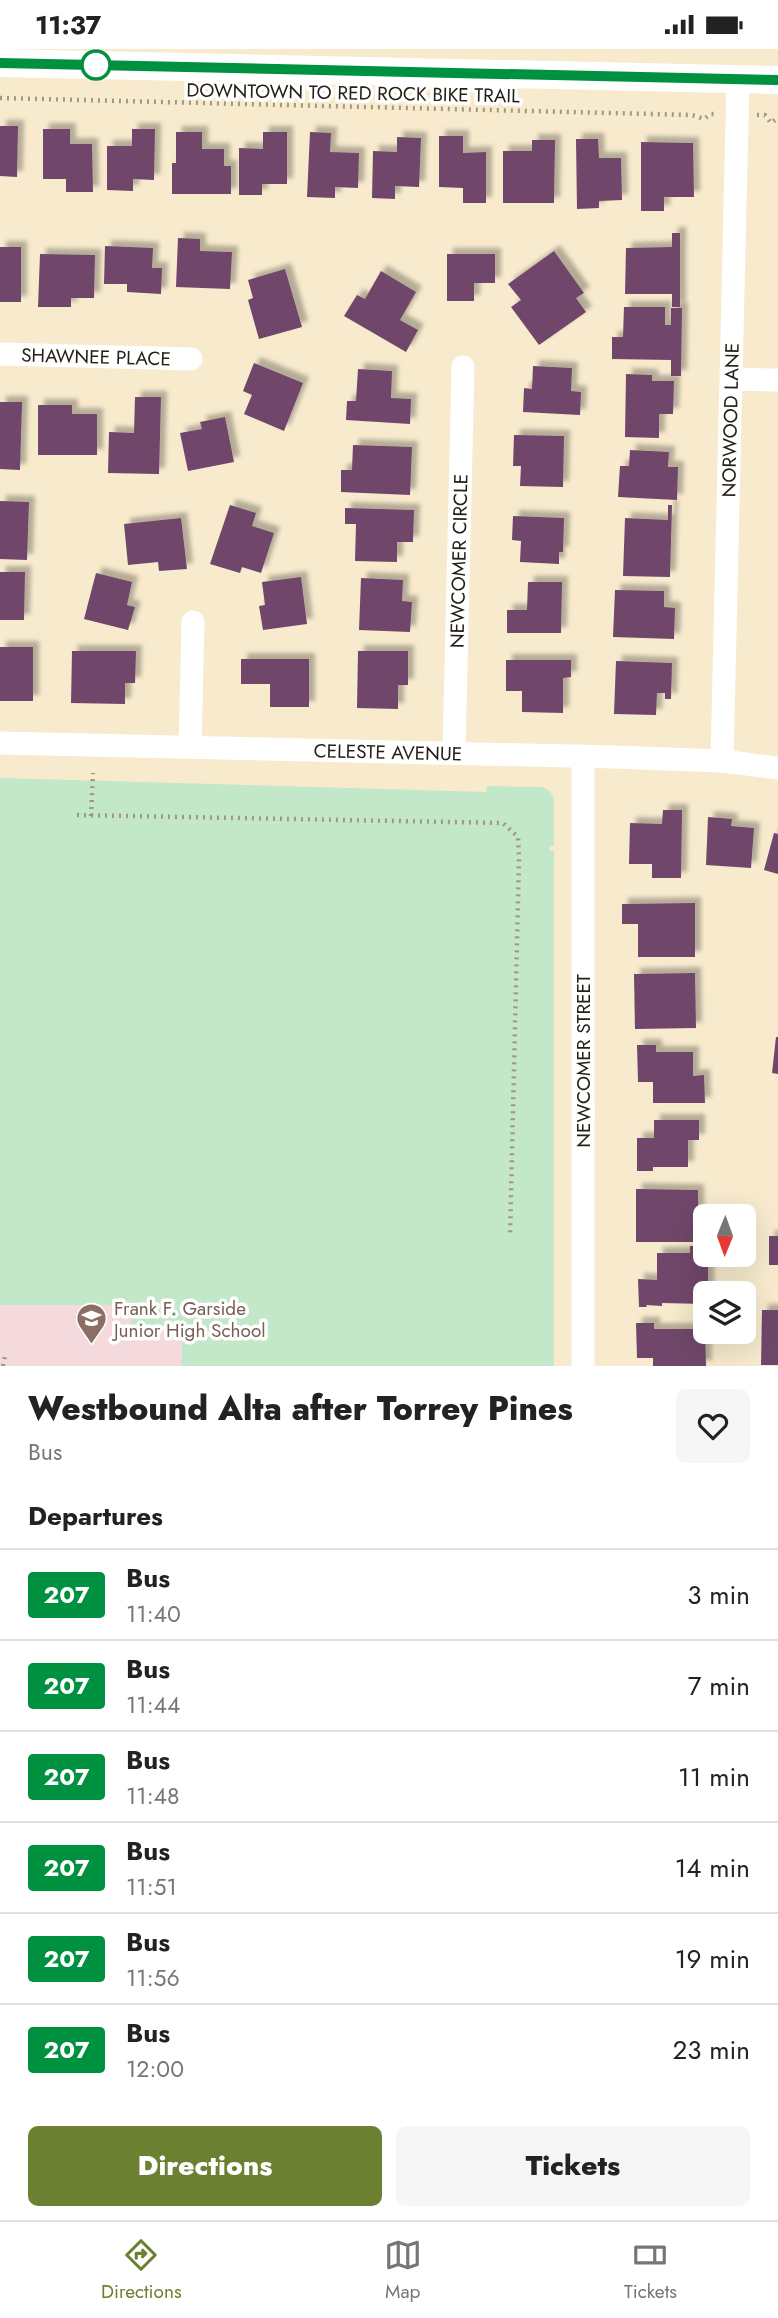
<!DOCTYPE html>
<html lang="en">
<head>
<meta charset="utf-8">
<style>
	body { margin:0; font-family:Jost,sans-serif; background:#f6f6f6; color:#222; height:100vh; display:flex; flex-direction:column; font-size:26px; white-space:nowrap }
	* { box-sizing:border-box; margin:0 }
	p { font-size:23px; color:#767676 }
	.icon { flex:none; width:38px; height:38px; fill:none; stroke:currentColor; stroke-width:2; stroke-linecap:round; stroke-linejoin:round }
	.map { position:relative; height:1317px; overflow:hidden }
	.sheet { display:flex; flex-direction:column; background:#fff; flex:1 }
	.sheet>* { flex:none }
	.badge { padding:0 14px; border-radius:5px; font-size:24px; line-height:46px }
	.needle { width:46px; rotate:181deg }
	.tools { position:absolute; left:693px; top:1155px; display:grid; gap:14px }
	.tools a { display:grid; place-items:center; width:63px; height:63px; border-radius:10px; background:#fff; box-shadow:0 7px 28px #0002; font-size:35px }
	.map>.badge { position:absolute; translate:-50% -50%; box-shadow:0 0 0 4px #fff }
	h2 { padding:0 28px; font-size:26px; line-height:63px }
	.round { display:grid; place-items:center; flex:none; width:74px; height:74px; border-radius:10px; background:#f6f6f6 }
	.summary { display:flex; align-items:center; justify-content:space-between; height:119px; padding:0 28px }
	h1 { font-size:33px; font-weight:800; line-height:52px }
	.cta { display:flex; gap:14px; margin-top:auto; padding:14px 28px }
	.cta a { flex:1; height:80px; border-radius:10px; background:#6c8031; color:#fff; font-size:28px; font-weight:800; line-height:80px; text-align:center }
	.cta a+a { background:#f6f6f6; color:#222 }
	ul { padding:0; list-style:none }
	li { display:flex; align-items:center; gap:21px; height:91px; padding:0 28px; border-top:2px solid #e0e0e0 }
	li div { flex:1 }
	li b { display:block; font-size:26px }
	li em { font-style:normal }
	li .badge { min-width:77px; font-weight:700; text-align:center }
	.status { display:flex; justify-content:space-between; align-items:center; height:49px; padding:0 35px; background:#fff; direction:ltr }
	.status svg { height:19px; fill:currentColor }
	.tabs { display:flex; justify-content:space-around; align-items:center; height:98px; border-top:2px solid #e0e0e0; background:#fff; font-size:19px; color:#767676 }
	.tabs a { display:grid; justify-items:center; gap:4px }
	.tabs .on { color:#6c8031 }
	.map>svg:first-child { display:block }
	.education { fill:#f4dadd }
	.green { fill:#c3e7c9 }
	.building { fill:#6f466b; filter:url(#shadow) }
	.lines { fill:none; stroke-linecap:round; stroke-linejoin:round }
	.path { stroke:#a19882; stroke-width:4.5; stroke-dasharray:2 5; stroke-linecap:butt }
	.minor { stroke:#fff; stroke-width:23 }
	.major { stroke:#fff; stroke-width:28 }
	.line-casing { stroke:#fff; stroke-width:16 }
	.line { stroke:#009140; stroke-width:10 }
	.stop-dot { fill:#fff; stroke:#009140; stroke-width:3.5 }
	.labels { text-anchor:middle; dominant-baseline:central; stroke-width:7; stroke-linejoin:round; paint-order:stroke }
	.street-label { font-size:19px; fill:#262117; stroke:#fff }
	.education-label { font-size:19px; fill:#785e54; stroke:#fff; text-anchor:start }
</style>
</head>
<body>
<div class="status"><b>11:37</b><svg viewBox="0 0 49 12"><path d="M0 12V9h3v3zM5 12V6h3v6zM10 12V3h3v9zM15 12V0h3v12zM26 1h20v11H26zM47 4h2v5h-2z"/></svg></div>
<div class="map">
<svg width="778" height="1317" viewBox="0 0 778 1317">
	<defs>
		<filter id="shadow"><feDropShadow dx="6" dy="-6" stdDeviation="2" flood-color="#0004"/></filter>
	</defs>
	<rect width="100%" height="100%" fill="#f7eacd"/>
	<path class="education" d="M0 1256H125L131 1263V1278L182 1277V1317H0Z"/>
	<path class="green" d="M0 729 486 743 487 737 542 738 550 742 554 750V797H550L549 801 554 802V1317H182V1277L131 1278V1263L125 1256H0Z"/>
	<g class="building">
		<path d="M0 77H18L17 128 0 127Z"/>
		<path d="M43 80H70V95H92L93 143H66V130H43Z"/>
		<path d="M132 80H155L154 131 133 130V142L107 141V97H132Z"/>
		<path d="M176 83H202V100H224V117H231V145H172V114H176Z"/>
		<path d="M263 83H287V135H262V146H239V99L263 100Z"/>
		<path d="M310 83 331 84 330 103 359 104 358 139 335 138V149L307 148Z"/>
		<path d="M439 87H463V104L486 103V154H463V139L439 138Z"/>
		<path d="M397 88 421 89 419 138 395 137V150L372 149 373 102 397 103Z"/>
		<path d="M576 90H598L599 109H621L622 151 599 152V159L577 160Z"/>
		<path d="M532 91H555L554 154H503V102H532Z"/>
		<path d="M641 93 693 94 694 148H664V162H641Z"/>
		<path d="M672 184H680V258H672V245H625L626 199 672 198Z"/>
		<path d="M178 189 200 190V202L232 203 230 240 176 238Z"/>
		<path d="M105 197 153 199 152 219H162L161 245 127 243V235H104Z"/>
		<rect x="0" y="198" width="21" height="55"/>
		<path d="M554 202 584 244 576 249 586 263 539 296 511 258 521 251 508 235Z"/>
		<path d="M40 205 95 206 94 249H71V258H38Z"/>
		<path d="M447 205H495V234H474V252H447Z"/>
		<path d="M285 220 302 278 259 290 248 251 253 249 248 231Z"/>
		<path d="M381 222 416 243 400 271 418 281 406 303 344 267 357 246 365 250Z"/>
		<path d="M624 258H665V276H671V259H682L681 327H671V311L612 310V288H623Z"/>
		<path d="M254 314 303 334 284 382 244 365 252 346 243 342Z"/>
		<path d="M533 317 572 319 571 342 581 343 580 366 523 363 524 339 532 340Z"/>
		<path d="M358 320 392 322 391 349 411 350 410 375 346 371 347 352H356Z"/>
		<path d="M626 325 652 326V332H674L673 365H659V389L625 388Z"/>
		<path d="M135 348H161L159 425 108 424 109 383 134 384Z"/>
		<path d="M0 353H22L20 421 0 420Z"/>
		<path d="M38 356H72V365H97V406H38Z"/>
		<path d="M225 368 234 413 188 422 180 384 202 380 200 373Z"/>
		<path d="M514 386 564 387 563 438 520 437 521 417H513Z"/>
		<path d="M353 396 412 398 410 446 341 443V421H352Z"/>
		<path d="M630 401 669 403 668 418H678L677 451 618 448 620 417H629Z"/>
		<path d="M0 452 29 453 27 511 0 510Z"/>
		<path d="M230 456 256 464 252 477 274 484 261 524 242 518 240 524 210 515Z"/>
		<path d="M668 456H672L670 528 623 527 625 469 668 471Z"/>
		<path d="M345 459 414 461 413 493H397V513L355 512 356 475H345Z"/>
		<path d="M513 467 564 469 563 503H559V515L520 513 521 492 512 491Z"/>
		<path d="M181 469 187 520 159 522 158 513 128 516 124 475Z"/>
		<path d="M0 523H25L24 571H0Z"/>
		<path d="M96 524 132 533 127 556 135 558 128 581 84 570Z"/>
		<path d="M301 528 307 575 263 581 259 557 265 556 262 533Z"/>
		<path d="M361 529 403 531 402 552 412 553 410 583 359 581Z"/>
		<path d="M528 533H562L561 584H507V561H527Z"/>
		<path d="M615 541 664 542V558L675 559 674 590 613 588Z"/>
		<rect x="0" y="598" width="33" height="54"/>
		<path d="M72 602H136L135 634H125V655L71 654Z"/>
		<path d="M358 602H408V636H398V660L357 659Z"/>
		<path d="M241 610H309V658H270V635H241Z"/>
		<path d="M506 611H571V628L563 629V664L522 663V642H506Z"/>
		<path d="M616 612 672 614 671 650H665V644H657L656 666 614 665Z"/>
		<path d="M663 761H682L681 829H652V815H629L630 774 662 775Z"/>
		<path d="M708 768 732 770 731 777 754 779 751 819 706 816Z"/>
		<path d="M774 784 778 785V825L764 821Z"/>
		<path d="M695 854V908H638V875H622V855Z"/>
		<path d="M695 924 696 979 635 980 634 925Z"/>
		<path d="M776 988H778V1025L772 1024Z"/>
		<path d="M637 996H656V1003H693V1027L704 1026 705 1054H653V1033H638Z"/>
		<path d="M654 1071H699V1091H688V1118H653V1122H637V1089H654Z"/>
		<path d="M636 1140 698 1141 699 1193H636Z"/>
		<rect x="769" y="1187" width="9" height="29"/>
		<path d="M690 1197H705V1206H727V1214H708V1244H705V1255L662 1254V1257L646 1256 647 1258H639L638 1230 657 1231V1204H690Z"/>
		<path d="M762 1261H778V1316H761Z"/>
		<path d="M636 1274H654V1280H705L706 1317H653V1309H637Z"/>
	</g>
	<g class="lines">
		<g class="path">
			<path d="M0 49 692 66 704 70 711 65H717"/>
			<path d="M757 66H765L771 74 778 69"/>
			<path d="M77 766 503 774 518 788 519 810 510 1188"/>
			<path d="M91 767 93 724"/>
			<path d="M3 1317 5 1307"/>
		</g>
		<g class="minor">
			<path id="s1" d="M0 305 191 310"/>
			<path d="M732 330 778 331"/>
			<path id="s2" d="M0 694 614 708 722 712 778 719"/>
			<path d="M190 698 193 573"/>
			<path id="s3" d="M454 704 463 318"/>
			<path id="s4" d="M722 712 738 30"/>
			<path d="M583 1317V707"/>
		</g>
		<path class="major" d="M0 14 778 31"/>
	</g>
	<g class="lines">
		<defs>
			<path id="line" d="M0 14 778 31"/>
		</defs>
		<use href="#line" class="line-casing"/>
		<use href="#line" class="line"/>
	</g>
	<defs>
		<symbol id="school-pin" viewBox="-11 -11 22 30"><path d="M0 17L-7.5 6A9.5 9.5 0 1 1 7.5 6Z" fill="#8d6e63" stroke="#fff"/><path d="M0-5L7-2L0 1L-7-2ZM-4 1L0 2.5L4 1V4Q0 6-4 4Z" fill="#fff"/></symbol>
	</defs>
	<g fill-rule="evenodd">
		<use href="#school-pin" x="74" y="1252" width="35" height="47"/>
	</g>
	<circle class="stop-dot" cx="96" cy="16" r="14"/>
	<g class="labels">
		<g class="street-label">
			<text transform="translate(353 44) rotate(1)">DOWNTOWN TO RED ROCK BIKE TRAIL</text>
			<text stroke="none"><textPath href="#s1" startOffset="96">SHAWNEE PLACE</textPath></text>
			<text stroke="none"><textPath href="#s4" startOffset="341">NORWOOD LANE</textPath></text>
			<text stroke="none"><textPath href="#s3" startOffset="192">NEWCOMER CIRCLE</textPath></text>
			<text stroke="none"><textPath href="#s2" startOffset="388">CELESTE AVENUE</textPath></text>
			<text transform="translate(583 1012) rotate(-90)">NEWCOMER STREET</text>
		</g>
		<g class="education-label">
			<text x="114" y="1259">Frank F. Garside<tspan x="114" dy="22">Junior High School</tspan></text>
		</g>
	</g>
</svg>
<div class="tools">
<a><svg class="needle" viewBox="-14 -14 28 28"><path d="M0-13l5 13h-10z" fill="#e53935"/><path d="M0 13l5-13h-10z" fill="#767676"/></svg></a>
<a><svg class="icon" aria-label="layers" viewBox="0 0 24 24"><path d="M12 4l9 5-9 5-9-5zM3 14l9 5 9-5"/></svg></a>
</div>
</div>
<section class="sheet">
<div class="summary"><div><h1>Westbound Alta after Torrey Pines</h1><p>Bus</p></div><a class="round"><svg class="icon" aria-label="heart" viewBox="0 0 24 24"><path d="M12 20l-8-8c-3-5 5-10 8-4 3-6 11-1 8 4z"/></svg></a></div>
<h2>Departures</h2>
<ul>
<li><span class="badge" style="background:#009140;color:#fff">207</span><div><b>Bus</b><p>11:40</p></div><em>3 min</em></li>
<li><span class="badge" style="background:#009140;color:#fff">207</span><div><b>Bus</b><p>11:44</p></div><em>7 min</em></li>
<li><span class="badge" style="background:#009140;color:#fff">207</span><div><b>Bus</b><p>11:48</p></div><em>11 min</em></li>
<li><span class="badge" style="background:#009140;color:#fff">207</span><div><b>Bus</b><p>11:51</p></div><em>14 min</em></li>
<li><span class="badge" style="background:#009140;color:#fff">207</span><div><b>Bus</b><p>11:56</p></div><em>19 min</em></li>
<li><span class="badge" style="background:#009140;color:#fff">207</span><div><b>Bus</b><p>12:00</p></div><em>23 min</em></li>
</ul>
<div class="cta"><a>Directions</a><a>Tickets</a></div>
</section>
<nav class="tabs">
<a class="on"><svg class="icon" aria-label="directions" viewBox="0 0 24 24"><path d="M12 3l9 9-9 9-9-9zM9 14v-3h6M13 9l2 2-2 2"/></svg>Directions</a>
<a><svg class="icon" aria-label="map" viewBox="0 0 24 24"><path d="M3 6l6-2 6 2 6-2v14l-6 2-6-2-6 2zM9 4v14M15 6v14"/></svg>Map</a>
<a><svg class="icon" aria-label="tickets" viewBox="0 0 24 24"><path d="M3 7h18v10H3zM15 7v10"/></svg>Tickets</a>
</nav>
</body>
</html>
